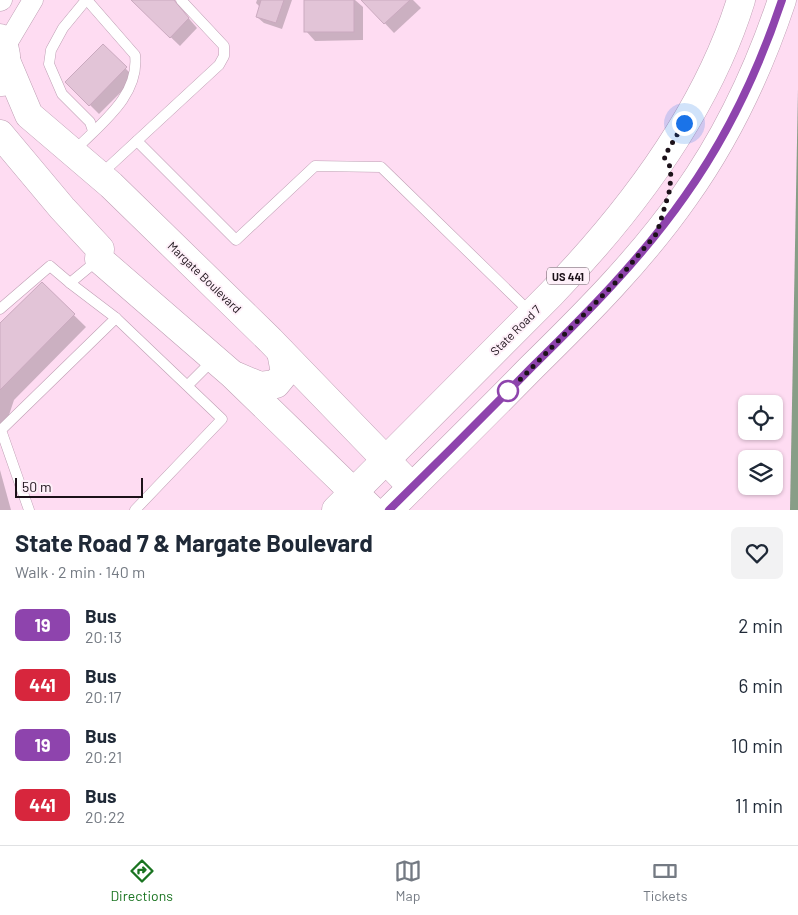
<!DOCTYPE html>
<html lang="en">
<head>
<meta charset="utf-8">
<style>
	body { margin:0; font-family:Barlow,sans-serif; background:#f2f2f3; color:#1f2937; height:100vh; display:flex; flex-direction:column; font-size:19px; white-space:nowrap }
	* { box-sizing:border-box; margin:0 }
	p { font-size:16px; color:#747a83 }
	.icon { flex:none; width:28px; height:28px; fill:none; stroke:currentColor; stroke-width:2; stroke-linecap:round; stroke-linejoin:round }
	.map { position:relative; height:510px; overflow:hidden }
	.side { display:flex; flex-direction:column; background:#fff; flex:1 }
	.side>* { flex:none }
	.badge { padding:0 10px; border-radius:8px; font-size:18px; line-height:32px }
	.buttons { position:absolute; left:738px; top:395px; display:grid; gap:10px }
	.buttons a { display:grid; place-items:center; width:45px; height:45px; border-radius:8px; background:#fff; box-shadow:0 1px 4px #0004; font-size:25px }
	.scale { position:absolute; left:15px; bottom:12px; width:128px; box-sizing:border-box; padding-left:5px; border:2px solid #1c1119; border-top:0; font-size:14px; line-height:18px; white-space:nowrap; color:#1c1119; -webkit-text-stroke:4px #fef0f9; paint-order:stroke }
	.you { position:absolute; width:25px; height:25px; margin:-12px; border:4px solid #fff; border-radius:50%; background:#1a73e8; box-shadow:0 0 0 8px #1a73e833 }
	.map>.badge { position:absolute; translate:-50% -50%; box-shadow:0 0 0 2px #fff }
	.round { display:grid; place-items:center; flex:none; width:52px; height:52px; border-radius:8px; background:#f2f2f3 }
	.overview { display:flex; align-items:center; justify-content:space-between; height:85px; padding:0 15px }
	h1 { font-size:24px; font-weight:700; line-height:38px }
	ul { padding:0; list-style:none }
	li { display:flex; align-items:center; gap:15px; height:60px; padding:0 15px }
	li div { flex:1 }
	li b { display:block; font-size:19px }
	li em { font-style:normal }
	li .badge { min-width:55px; font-weight:700; text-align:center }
	.tabs { display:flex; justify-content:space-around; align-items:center; height:70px; border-top:1px solid #e0e1e3; background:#fff; font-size:14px; color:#747a83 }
	.tabs a { display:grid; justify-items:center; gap:2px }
	.tabs .selected { color:#1a7421 }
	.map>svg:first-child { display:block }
	.water { fill:#889e87 }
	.shadow { fill:#0003 }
	.building { fill:#e2c4d7; stroke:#caa9bf }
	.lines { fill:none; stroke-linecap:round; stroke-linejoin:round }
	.lane-casing { stroke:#be9eb3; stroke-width:11 }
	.street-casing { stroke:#be9eb3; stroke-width:21 }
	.secondary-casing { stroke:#be9eb3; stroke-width:29 }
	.primary-casing { stroke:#be9eb3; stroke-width:29 }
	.lane { stroke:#fff; stroke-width:10 }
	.street { stroke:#fff; stroke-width:20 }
	.secondary { stroke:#fff; stroke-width:28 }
	.primary { stroke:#fff; stroke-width:28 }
	.line-casing { stroke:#fff; stroke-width:11 }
	.line { stroke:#8e44ad; stroke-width:8 }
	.walk { stroke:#1c1119; stroke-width:5; stroke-dasharray:0 9 }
	.stop-dot { fill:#fff; stroke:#8e44ad; stroke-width:2.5 }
	.labels { text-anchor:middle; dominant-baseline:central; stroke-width:4; stroke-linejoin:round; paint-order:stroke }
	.shield { fill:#fef0f9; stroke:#60545c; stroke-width:1 }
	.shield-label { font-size:11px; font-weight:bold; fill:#1c1119 }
	.street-label { font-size:12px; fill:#1c1119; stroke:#fef0f9 }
</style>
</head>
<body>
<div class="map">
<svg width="798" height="510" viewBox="0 0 798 510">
	<rect width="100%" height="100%" fill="#fedcf2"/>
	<path class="water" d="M798 89V510H790Z"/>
	<g class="shadow">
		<path d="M140 0H173L197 28 180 46 136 4Z"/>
		<path d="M257 0H292L282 29 264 23 257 17 260 7 256 3Z"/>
		<path d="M305 0H355L363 7V40L315 41 306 31Z"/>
		<path d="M363 0H413L421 8 394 33Z"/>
		<path d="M103 46 135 78 99 114 67 82Z"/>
		<path d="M42 284 86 327 14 400 0 442V325Z"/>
		<path d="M0 470 11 510H0Z"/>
	</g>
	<g class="building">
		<path d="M131 0H174L189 18 170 38Z"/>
		<path d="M261 0H284L276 23 256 17Z"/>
		<rect x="304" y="0" width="50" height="32"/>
		<path d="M361 0H410L384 24Z"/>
		<path d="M103 44 127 67 89 106 65 82Z"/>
		<path d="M42 282 75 314 0 390V323Z"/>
	</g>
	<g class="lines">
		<defs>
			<g id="lane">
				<path d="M86 0 63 28 51 50 49 64 62 94 90 122 93 131"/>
				<path d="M137 141 236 240 315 166 381 167 531 313"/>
				<path d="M74 151C100 124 140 96 135 55L87 0"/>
				<path d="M101 174 219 65 224 56V46L181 0"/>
				<path d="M0 309 50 266 70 283 99 259"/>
				<path d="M116 318 222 419 135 510"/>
				<path d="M188 385 214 359"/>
				<path d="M29 510 1 430 116 318 70 283"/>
			</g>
			<g id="street">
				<path d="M0 1 2 0"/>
				<path d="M5 47 33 0"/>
			</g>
			<g id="secondary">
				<path d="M0 38C8 52 8 67 2 82"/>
				<path d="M7 63 29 115 111 185 270 340 412 487"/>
				<path d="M0 134 62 208 100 249 99 259 233 375 372 510"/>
				<path d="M236 376 260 386 276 384 285 373 281 352"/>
			</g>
			<g id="primary">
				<path d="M336 510 551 294C630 212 707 110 741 0"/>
				<path d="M389 510C436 463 484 416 531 368 586 314 641 259 685 196 727 137 759 69 782 0"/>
			</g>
		</defs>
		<use href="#lane" class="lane-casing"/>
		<use href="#street" class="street-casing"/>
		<use href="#secondary" class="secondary-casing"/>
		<use href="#primary" class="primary-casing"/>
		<use href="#lane" class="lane"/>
		<use href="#street" class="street"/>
		<use href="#secondary" class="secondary"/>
		<use href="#primary" class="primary"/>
	</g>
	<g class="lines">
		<defs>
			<path id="line" d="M389 510C437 463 484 416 531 368 586 314 641 259 685 196 727 137 759 69 782 0"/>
		</defs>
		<use href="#line" class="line-casing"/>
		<use href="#line" class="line"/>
		<path class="walk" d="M508 391 505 395 615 283 657 233 670 189 671 168 664 157 684 123"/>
	</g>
	<circle class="stop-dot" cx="508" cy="391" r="10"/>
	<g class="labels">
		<rect class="shield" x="547" y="267.5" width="42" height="17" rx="4"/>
		<g class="shield-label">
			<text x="568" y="276">US 441</text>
		</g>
		<g class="street-label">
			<text transform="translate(205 277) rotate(44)">Margate Boulevard</text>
			<text transform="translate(515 330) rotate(-45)">State Road 7</text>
		</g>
	</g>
</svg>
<div class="buttons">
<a><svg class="icon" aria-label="locate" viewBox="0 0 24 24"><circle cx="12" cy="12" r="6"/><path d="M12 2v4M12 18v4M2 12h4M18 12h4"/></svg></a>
<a><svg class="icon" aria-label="layers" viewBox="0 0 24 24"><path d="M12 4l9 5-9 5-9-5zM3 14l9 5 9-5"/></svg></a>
</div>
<div class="scale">50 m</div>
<div class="you" style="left:684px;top:123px"></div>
</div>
<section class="side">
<div class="overview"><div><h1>State Road 7 &amp; Margate Boulevard</h1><p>Walk · 2 min · 140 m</p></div><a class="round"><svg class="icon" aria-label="heart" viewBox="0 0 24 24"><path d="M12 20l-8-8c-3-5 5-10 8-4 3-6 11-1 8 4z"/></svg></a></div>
<ul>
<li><span class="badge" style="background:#8e44ad;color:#fff">19</span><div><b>Bus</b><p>20:13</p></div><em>2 min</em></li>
<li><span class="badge" style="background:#d7263d;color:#fff">441</span><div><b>Bus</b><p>20:17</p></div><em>6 min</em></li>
<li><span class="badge" style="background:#8e44ad;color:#fff">19</span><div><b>Bus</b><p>20:21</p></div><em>10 min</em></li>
<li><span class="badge" style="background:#d7263d;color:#fff">441</span><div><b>Bus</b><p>20:22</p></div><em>11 min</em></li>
</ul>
</section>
<nav class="tabs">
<a class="selected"><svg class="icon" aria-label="directions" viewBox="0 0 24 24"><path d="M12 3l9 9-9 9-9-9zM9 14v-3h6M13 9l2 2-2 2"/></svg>Directions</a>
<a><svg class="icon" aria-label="map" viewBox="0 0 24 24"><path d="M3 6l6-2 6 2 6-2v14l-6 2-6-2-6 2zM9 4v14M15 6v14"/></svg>Map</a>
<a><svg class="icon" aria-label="tickets" viewBox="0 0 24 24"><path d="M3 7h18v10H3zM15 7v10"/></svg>Tickets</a>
</nav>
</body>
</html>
